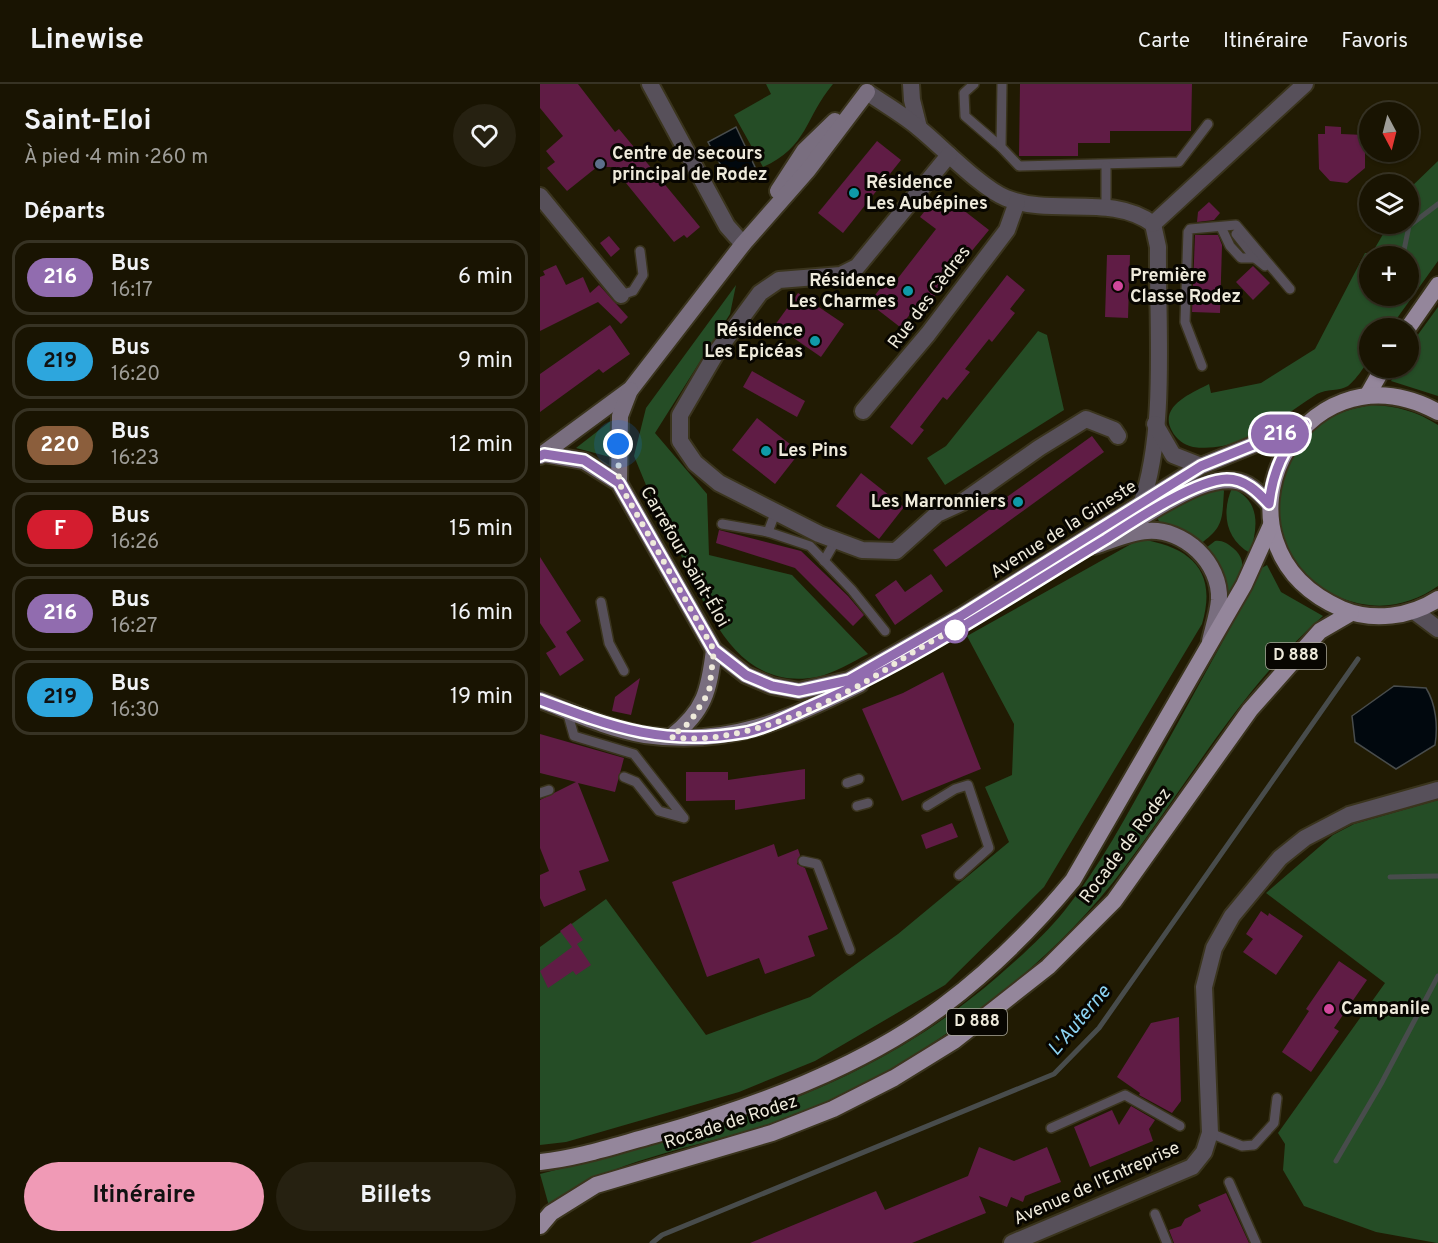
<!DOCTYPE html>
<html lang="fr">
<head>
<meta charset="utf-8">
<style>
	body { margin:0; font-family:Overpass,sans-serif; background:#262111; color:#f1f3f6; height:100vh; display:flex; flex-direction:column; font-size:22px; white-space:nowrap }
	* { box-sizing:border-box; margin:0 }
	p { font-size:20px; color:#9f9e99 }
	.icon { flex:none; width:33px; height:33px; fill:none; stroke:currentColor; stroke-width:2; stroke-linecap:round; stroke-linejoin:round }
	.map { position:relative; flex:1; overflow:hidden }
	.sheet { display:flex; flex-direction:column; background:#191402; width:540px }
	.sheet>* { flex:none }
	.badge { padding:0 12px; border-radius:20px; font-size:21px; line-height:39px }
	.needle { width:39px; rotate:173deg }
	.tools { position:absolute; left:819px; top:18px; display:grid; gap:12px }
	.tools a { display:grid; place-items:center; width:60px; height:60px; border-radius:50%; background:#191402; box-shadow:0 2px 4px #0004,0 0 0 2px #373324; font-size:30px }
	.you { position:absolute; width:30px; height:30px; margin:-15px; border:4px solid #fff; border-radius:50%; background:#1a73e8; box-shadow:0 0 0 9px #1a73e833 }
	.map>.badge { position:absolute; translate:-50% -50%; box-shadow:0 0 0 3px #fff }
	h2 { padding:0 24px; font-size:22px; line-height:54px }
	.round { display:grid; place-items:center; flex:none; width:63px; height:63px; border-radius:32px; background:#262111 }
	.summary { display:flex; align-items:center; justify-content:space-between; height:102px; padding:0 24px }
	h1 { font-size:28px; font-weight:700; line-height:45px }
	.primary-button { display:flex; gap:12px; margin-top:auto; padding:12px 24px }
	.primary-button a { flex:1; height:69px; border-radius:36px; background:#f09ab6; color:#111; font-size:24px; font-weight:700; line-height:69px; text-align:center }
	.primary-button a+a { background:#262111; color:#f1f3f6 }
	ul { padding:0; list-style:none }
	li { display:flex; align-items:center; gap:18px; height:75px; margin:0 12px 9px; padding:0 12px; border:3px solid #373324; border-radius:18px }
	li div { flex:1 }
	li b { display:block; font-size:22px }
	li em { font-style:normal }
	li .badge { min-width:66px; font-weight:700; text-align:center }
	header { display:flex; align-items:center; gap:36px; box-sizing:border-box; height:84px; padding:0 30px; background:#191402; border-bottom:2px solid #373324 }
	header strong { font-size:28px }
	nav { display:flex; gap:33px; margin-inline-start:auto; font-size:21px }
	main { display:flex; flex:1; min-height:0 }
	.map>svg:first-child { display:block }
	.green { fill:#254d26; fill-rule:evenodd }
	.water { fill:#01080e; stroke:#484c4c; stroke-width:1.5 }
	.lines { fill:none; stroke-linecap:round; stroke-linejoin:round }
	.stream { stroke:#484c4c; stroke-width:5 }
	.building { fill:#601c45 }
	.service-casing { stroke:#3a341d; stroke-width:12 }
	.minor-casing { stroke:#3a341d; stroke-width:20 }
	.secondary-casing { stroke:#3a341d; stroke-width:20 }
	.primary-casing { stroke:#3a341d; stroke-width:20 }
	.service { stroke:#57505a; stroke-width:9 }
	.minor { stroke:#57505a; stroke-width:16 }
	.secondary { stroke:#796e7f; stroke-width:16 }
	.primary { stroke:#94869b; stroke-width:16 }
	.line-casing { stroke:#fff; stroke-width:14 }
	.line { stroke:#916caf; stroke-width:9 }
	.walk { stroke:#eeeadb; stroke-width:6; stroke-dasharray:0 10.8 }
	.service-dot { fill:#5c6f8a; stroke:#080601; stroke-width:2 }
	.culture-dot { fill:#0f9aa8; stroke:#080601; stroke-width:2 }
	.hotel-dot { fill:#d1479c; stroke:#080601; stroke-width:2 }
	.stop-dot { fill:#fff; stroke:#916caf; stroke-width:3 }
	.labels { text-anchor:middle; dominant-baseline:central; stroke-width:6; stroke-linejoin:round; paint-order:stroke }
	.shield { fill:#080601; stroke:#a9a69a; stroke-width:1.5 }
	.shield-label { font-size:16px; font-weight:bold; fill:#eeeadb }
	.poi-label { font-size:18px; font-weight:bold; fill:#eeeadb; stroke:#080601; text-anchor:start }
	.street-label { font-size:18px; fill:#eeeadb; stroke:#080601 }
	.water-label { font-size:20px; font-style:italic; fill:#8cd3f3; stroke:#080601 }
</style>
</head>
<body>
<header>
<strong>Linewise</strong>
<nav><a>Carte</a><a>Itinéraire</a><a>Favoris</a></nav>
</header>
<main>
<section class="sheet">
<div class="summary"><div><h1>Saint-Eloi</h1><p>À pied · 4 min · 260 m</p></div><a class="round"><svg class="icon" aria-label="heart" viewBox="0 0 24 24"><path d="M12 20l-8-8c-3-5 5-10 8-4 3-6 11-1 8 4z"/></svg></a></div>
<h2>Départs</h2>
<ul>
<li><span class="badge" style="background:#916caf;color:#fff">216</span><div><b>Bus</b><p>16:17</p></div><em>6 min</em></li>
<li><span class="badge" style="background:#2da6dd;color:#111">219</span><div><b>Bus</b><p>16:20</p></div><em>9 min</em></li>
<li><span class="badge" style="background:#8b5e3c;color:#fff">220</span><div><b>Bus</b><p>16:23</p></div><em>12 min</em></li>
<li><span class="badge" style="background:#d41d2f;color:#fff">F</span><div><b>Bus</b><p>16:26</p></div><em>15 min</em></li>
<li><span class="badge" style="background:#916caf;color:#fff">216</span><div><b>Bus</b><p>16:27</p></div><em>16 min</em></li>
<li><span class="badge" style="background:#2da6dd;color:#111">219</span><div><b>Bus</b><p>16:30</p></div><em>19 min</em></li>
</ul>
<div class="primary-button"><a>Itinéraire</a><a>Billets</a></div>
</section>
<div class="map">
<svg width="898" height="1159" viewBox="0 0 898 1159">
	<rect width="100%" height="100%" fill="#211b03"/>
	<g class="green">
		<path d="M226 0H293C265 33 268 63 223 83L194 31 231 10Z"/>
		<path d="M898 77V177L850 244H830C830 253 831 264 830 272 828 279 814 298 808 302 800 307 786 305 777 310 740 333 701 370 653 363 644 361 636 355 632 347 618 322 652 309 669 300L671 309 721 299 775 265 825 169H832L849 140H868L869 105ZM868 172V212H830V172Z"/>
		<path d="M196 201 190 230 115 349 167 410 169 471 252 491 328 570C312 578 295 589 277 593 195 608 167 524 138 465H143L118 430 94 372 106 324Z"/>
		<path d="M898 223V312L851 297 858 284H868L869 263Z"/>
		<path d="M498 247 507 251 524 326 405 401 387 374 406 362Z"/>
		<path d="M831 321C857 322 876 327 898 341V502C878 516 854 524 829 521 737 511 701 387 784 337 799 328 814 324 831 321Z"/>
		<path d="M72 336 70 373 36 364Z"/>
		<path d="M682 404 684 407C682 435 684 443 660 460L621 440 617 434 671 406Z"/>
		<path d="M692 404C721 417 718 443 710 469 686 456 681 429 692 404Z"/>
		<path d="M600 455C650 463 678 486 662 540L504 803 405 901 275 977 199 1008 26 1058 0 1061V863L66 815 166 951 270 913 358 850 469 758 445 703 472 691 474 640 427 552Z"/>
		<path d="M675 457C682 456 687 459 693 464 713 480 696 501 687 521L666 464Z"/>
		<path d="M727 481 741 508 783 532C701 604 649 698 584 784 534 851 469 907 400 954 348 989 289 1021 229 1040 157 1064 70 1074 9 1122L0 1090C169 1047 320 1011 456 894 480 873 505 851 525 826 560 782 587 731 614 682 645 626 676 570 707 513L720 485Z"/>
		<path d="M898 716V1159H897L836 1148 764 1122 743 1086 745 1060 738 1049 845 899 726 809 793 751 814 740Z"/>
	</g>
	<g class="water">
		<path d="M196 43 215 83 189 96 168 58Z"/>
		<path d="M854 602 886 604C896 620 898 642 895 661L856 685 815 658 812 632Z"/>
	</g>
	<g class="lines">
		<g class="stream">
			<path d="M863 171 869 142 898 120"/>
			<path d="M850 793 898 792"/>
			<path d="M796 1077 841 1000 898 892"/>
			<path d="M112 1159 122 1151 514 990 559 944 818 575"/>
		</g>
	</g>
	<g class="building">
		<path d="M0 0H38L75 48 79 45 160 143 147 154 144 151 134 158 73 83H57L27 107 7 84 15 78 6 67 23 52 0 24Z"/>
		<path d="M480 0H652L651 47H570V59H538V72H479Z"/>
		<path d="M785 42 801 43V50L825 51V84L807 99 790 97 779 85 778 50H785Z"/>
		<path d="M337 57 361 76 303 149 278 129Z"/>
		<path d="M400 108 449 146 388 220 382 215 360 243 329 219 349 193 355 198 396 145 380 133Z"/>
		<path d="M669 118 680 129 674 136 657 138 658 128Z"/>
		<path d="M655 151H678L682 161 680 229 652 228Z"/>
		<path d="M69 152 80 165 71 173 60 159Z"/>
		<path d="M567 171H590L588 234 565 233Z"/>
		<path d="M16 181 26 201 43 193 50 209 59 201 88 233 81 240 58 218 0 247V193L5 191 3 187Z"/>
		<path d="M713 182 730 199 713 216 696 198Z"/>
		<path d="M467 191 485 206 470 225 475 229 452 258 449 255 425 285 430 288 407 316 403 313 380 343 384 346 372 361 350 343Z"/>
		<path d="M258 209 304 240 281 273 235 241Z"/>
		<path d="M70 241 90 270 63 289 59 285 0 328V290Z"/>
		<path d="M212 287 265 317 257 333 203 303Z"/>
		<path d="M217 334 260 368 235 400 192 366Z"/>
		<path d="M552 352 564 368 406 483 393 466Z"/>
		<path d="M321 389 364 423 339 455 296 422Z"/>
		<path d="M179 446 261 467 308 512 324 531 313 542 255 484 176 459Z"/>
		<path d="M0 473 41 537 26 548 44 576 20 592 6 569 16 563 0 539Z"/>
		<path d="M391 490 403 507 355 541 335 511 356 496 365 508Z"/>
		<path d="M403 588 441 685 362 717 322 625 363 609Z"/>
		<path d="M100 594 91 631 72 627 75 613Z"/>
		<path d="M0 650 84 674 75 708 38 699 69 777 39 787 46 806 4 823 0 814V791L9 787 0 764V716L36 698 0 689Z"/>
		<path d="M265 685V715L195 726V716L146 717V688H188V696Z"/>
		<path d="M412 739 418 753 386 765 381 751Z"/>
		<path d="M234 760 238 773 258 765 260 771 257 780 265 784 288 845 268 852 275 872 225 890 219 874 167 893 132 798Z"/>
		<path d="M721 827 728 832 729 829 763 852 736 891 703 868 713 855 706 850Z"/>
		<path d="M31 839 43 856 37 860 51 881 36 891 33 887 8 904 0 887 32 863 20 847Z"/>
		<path d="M799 877 827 896 794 944 799 947 771 988 742 968 769 927 766 925Z"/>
		<path d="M639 933 641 1017 632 1029 599 1011 600 1009 577 993 611 939Z"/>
		<path d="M591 1022 615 1036 609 1045 613 1057 550 1083 534 1043 572 1026 579 1041Z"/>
		<path d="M439 1063 474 1077 507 1063 521 1098 485 1112 483 1118 471 1113 467 1123 439 1112 446 1129 372 1159H210L336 1107 345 1126 428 1092Z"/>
		<path d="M686 1109 709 1159H634L629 1146 641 1142 645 1135 661 1127 658 1121Z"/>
	</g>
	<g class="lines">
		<defs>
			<g id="service">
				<path d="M434 0 424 9 425 32 461 63"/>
				<path d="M462 0 461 63 479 82 639 78 668 40"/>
				<path d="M566 124V82"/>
				<path d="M681 143 690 162 701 174H715"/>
				<path d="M696 150 715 174 725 182"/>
				<path d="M81 211 93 207 103 191 100 167"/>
				<path d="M662 282 645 238 648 148 650 145 696 141 750 205"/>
				<path d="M182 440 228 448 236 427"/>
				<path d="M228 448 270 462 312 506 345 547"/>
				<path d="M284 477 296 456"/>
				<path d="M61 518 69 559 84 587"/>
				<path d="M27 627 34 652 94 670 144 734 119 727 96 698 84 693"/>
				<path d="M307 699 319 695"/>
				<path d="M0 709 9 706"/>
				<path d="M317 722 328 719"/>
				<path d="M387 722 415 705 428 701 449 764 419 791"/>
				<path d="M263 777 277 780 310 866"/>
				<path d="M511 1044 585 1011 640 1042"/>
				<path d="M670 1049 702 1062 714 1061 734 1039 737 1014"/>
				<path d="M689 1098 716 1159"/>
				<path d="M615 1130 627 1159"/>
			</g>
			<g id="minor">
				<path d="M110 0 187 142 203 160"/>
				<path d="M371 0 372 16 379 44"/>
				<path d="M327 8C344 20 364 31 380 45 402 63 441 104 466 114 513 133 571 109 613 140L618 163C617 243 627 346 601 421"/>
				<path d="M409 71 317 183 301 191 239 196 220 209 178 266 140 331V357L155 379 179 399 279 450 322 466 356 467 397 430 421 419 499 364 546 335 574 346 578 352"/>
				<path d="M0 112 81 211"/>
				<path d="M613 140 765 0"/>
				<path d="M323 327 388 250 467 146 477 118"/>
				<path d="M615 340 633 371 661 382"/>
				<path d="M874 527 898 545"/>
				<path d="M472 1159 652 1083 664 1068 670 1049 664 903 674 864 692 832 740 774 765 754 809 731 898 706"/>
			</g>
			<g id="secondary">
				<path d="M238 107 264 67 295 37"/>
				<path d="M4 370 44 377 79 399 174 566 206 591 232 602 259 607 309 596 421 532 661 382 765 340"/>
				<path d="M0 372 91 305 203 160 268 86 327 8"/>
				<path d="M79 399 80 332 90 306"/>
				<path d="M590 440C619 424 675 382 708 401 716 406 723 413 729 420"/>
				<path d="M554 462C571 457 590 448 607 447 644 444 681 479 679 516 678 529 673 544 670 557"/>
				<path d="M0 616C34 629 69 645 105 651 189 663 246 636 320 600"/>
				<path d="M131 653C165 627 169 606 174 566"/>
			</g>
			<g id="primary">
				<path d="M868 244 898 201"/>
				<path d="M827 312 843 284"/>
				<path d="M898 328C758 252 655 461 802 525 833 538 870 533 898 515"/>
				<path d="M0 1078C39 1074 77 1061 114 1051 213 1023 321 984 403 922 451 886 495 842 533 796L704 501 731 441"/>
				<path d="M0 1142 11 1129 56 1101 232 1049 293 1025 354 994 414 957 508 883 574 817 710 626 780 547 811 529"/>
			</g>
		</defs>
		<use href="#service" class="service-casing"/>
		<use href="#minor" class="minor-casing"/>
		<use href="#secondary" class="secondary-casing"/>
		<use href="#primary" class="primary-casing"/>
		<use href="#service" class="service"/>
		<use href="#minor" class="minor"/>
		<use href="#secondary" class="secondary"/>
		<use href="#primary" class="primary"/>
	</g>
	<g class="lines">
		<defs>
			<path id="line" d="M0 372 4 370 44 376 79 399 174 566 206 591 232 602 259 607 309 596 421 532 661 382 765 340C743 365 733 387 729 420 718 408 705 395 687 395 655 396 594 437 566 455 473 511 373 578 274 621 253 630 230 643 207 648 126 663 75 644 0 616"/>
		</defs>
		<use href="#line" class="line-casing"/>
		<use href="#line" class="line"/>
		<path class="walk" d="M78 360 79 399 174 566 169 608 150 638 131 653C193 662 274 627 327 597 356 580 384 559 415 546"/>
	</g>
	<circle class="service-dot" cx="60" cy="80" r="6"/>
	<g class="culture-dot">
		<circle cx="314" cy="109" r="6"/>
		<circle cx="368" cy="207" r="6"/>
		<circle cx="275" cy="257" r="6"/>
		<circle cx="226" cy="367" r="6"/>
		<circle cx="478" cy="418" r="6"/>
	</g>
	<g class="hotel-dot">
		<circle cx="578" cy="202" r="6"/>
		<circle cx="789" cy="925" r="6"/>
	</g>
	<circle class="stop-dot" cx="415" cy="546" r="12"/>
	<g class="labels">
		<g class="shield">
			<rect x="726" y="559" width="60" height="26" rx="4.5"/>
			<rect x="407" y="925" width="60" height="26" rx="4.5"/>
		</g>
		<g class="shield-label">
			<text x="756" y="572">D 888</text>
			<text x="437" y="938">D 888</text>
		</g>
		<g class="poi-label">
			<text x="72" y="70">Centre de secours<tspan x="72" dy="21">principal de Rodez</tspan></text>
			<text x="326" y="99">Résidence<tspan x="326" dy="21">Les Aubépines</tspan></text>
			<text x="590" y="192">Première<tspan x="590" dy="21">Classe Rodez</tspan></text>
			<text x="356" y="197" text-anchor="end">Résidence<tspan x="356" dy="21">Les Charmes</tspan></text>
			<text x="263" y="247" text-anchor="end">Résidence<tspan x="263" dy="21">Les Epicéas</tspan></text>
			<text x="238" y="367">Les Pins</text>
			<text x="466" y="418" text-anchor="end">Les Marronniers</text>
			<text x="801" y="925">Campanile</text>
		</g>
		<g class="street-label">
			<text transform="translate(390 214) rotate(-53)">Rue des Cèdres</text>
			<text transform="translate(524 446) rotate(-32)">Avenue de la Gineste</text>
			<text transform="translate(144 473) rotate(60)">Carrefour Saint-Éloi</text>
			<text transform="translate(586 762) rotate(-53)">Rocade de Rodez</text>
			<text transform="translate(191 1039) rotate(-18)">Rocade de Rodez</text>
			<text transform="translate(557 1100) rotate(-24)">Avenue de l'Entreprise</text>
		</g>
		<g class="water-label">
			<text transform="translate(540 937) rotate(-50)">L'Auterne</text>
		</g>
	</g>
</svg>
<div class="tools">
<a><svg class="needle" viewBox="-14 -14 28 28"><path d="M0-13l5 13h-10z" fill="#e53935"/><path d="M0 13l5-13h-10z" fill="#9f9e99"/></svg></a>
<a><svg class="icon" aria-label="layers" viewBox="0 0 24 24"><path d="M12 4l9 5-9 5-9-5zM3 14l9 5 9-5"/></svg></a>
<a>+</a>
<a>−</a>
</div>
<div class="you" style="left:78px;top:360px"></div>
<b class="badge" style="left:740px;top:350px;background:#916caf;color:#fff">216</b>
</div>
</main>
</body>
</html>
